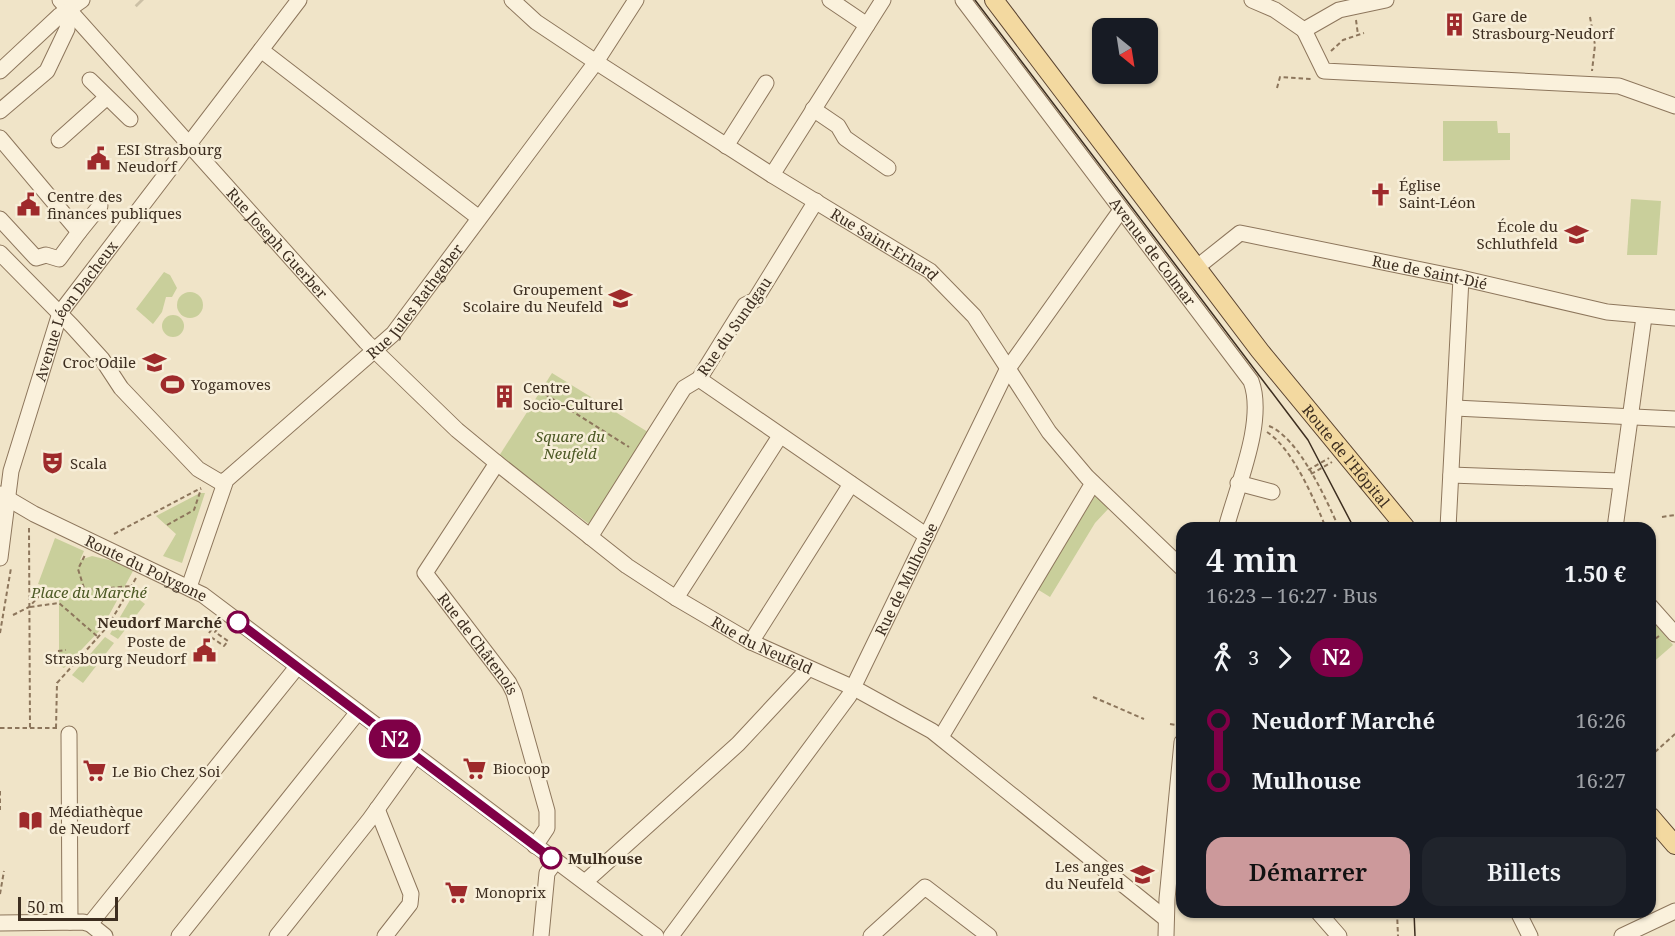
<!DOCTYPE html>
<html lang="fr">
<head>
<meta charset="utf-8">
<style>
	body { margin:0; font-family:"Noto Serif",serif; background:#20242c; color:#f1f3f6; height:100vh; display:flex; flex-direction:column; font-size:22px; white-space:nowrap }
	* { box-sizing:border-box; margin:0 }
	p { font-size:20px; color:#9ea1a6 }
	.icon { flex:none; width:33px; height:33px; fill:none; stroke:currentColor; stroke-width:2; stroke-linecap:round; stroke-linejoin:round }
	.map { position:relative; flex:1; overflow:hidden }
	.details { position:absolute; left:1176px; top:522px; width:480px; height:396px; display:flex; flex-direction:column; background:#171b24; border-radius:18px; box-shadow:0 2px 4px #0004 }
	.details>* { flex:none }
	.badge { padding:0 12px; border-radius:20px; font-size:21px; line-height:39px }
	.needle { width:39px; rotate:150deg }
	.controls { position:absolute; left:1092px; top:18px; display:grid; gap:12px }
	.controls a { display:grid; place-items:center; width:66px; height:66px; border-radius:12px; background:#171b24; box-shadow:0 2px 4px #0004; font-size:30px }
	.scale { position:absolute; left:18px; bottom:15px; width:100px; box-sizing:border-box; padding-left:6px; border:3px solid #3d2e20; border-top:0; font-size:16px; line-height:21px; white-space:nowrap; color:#3d2e20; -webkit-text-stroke:4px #f7eed8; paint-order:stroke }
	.map>.badge { position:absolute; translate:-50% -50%; box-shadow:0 0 0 3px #fff }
	.legs { display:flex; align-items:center; gap:9px; height:66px; padding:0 30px; font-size:20px }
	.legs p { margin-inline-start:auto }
	.head { display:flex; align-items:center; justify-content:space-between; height:102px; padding:0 30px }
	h1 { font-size:33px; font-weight:600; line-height:45px }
	.primary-button { display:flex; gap:12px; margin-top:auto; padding:12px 30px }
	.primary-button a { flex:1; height:69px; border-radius:18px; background:#cc999b; color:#111; font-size:24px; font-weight:600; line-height:69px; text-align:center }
	.primary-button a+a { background:#20242c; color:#f1f3f6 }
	ul { padding:0 30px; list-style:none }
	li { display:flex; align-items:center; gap:21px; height:60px; font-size:22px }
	li i { display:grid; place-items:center; width:9px; height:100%; margin:0 8px; background:currentColor }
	li i::after { content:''; width:15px; height:15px; margin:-8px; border:4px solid; border-radius:50%; background:#171b24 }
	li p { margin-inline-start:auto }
	li:first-child i { background:linear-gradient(#0000 50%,currentColor 0) }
	li:last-child i { background:linear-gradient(currentColor 50%,#0000 0) }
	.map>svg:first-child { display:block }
	.green { fill:#c9cf9b }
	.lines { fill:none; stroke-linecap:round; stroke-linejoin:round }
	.minor-tunnel { stroke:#ccc0a6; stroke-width:15; stroke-dasharray:15 8; stroke-linecap:butt }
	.minor-casing { stroke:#8d765c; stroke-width:17 }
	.major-casing { stroke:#5b4430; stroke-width:20 }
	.path { stroke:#8d765c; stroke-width:2; stroke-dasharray:4.5 3; stroke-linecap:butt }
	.minor { stroke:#faf1dc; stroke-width:15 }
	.major { stroke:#f3d9a0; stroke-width:18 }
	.tram { stroke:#3d2e20; stroke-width:1.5 }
	.line-1-casing { stroke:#fff; stroke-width:14 }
	.line-1 { stroke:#7f0047; stroke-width:9 }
	.stop-1-dot { fill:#fff; stroke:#7f0047; stroke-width:3 }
	.labels { text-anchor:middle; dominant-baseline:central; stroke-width:5; stroke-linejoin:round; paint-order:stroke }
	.poi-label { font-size:15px; fill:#3d2e20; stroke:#f7eed8; text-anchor:start }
	.street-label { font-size:15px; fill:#3d2e20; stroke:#f7eed8 }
	.park-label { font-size:15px; font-style:italic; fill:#4d5a26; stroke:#f7eed8 }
	.stop-label { font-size:15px; font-weight:bold; fill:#3d2e20; stroke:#f7eed8; text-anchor:end }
</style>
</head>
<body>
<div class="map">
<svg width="1675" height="936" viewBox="0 0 1675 936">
	<rect width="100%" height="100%" fill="#f0e4c8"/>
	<g class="green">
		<path d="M1443 121H1497L1498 133H1510V160L1443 161Z"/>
		<path d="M1631 199 1661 201 1657 255H1627Z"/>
		<path d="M164 272 170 275 177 288 172 297H166L162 312 153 324 136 309Z"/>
		<circle cx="190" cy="305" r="13"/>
		<circle cx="173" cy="326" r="11"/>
		<path d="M552 373 648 432 589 524 499 456Z"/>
		<path d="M200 493H205L182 563 163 556 176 534 156 516Z"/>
		<path d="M1095 496 1109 508 1095 523 1050 597 1037 589Z"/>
		<path d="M55 538 84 551 80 560 92 556 113 561 133 571 102 628 64 668 59 665V591L38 584Z"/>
		<path d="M133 595 145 604 118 639 110 634Z"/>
		<path d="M1650 618 1673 645 1650 665Z"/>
		<path d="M105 637 114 643 83 683 72 675Z"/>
	</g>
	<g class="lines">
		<path class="minor-tunnel" d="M140 0 142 2"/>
		<defs>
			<g id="minor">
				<path id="s1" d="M60 0 366 342 457 430 497 463 627 566 676 598 751 642 854 688 932 731 1166 919"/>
				<path id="s2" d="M512 0 536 22 596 62 772 175 930 271 974 316 1049 432 1087 477 1182 568"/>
				<path d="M830 0 867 25"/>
				<path id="s3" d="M963 0 1251 381C1266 421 1237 486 1226 528"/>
				<path d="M1252 0 1275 10 1304 30"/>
				<path d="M1304 30 1324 71 1619 86 1675 106"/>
				<path d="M1304 30 1339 10 1386 0"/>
				<path d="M261 50 479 218"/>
				<path d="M0 71 59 16 82 0"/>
				<path d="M90 80 130 119"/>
				<path d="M813 109 838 126 845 138 888 168"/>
				<path d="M0 111 47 71 67 29 69 10"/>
				<path d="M0 138 79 232 59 259 46 255 36 258 0 219"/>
				<path d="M59 140 106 98"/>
				<path d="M726 146 766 83"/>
				<path d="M772 175 883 0"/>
				<path d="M79 232 100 206"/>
				<path d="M0 253 72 326 102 359 121 388 198 469 220 482 226 480"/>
				<path id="s4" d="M1196 268 1240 233 1461 278 1607 312 1675 318"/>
				<path d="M699 379 927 536"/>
				<path d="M1455 408 1675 419"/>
				<path id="s5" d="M497 463 425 573 509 683 514 693 547 811V828L535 846"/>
				<path d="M1451 475 1619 481"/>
				<path d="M1238 483 1272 492"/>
				<path id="s6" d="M0 494 34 514 203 595 656 936"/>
				<path d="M1448 528 1461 278"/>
				<path d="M1615 528 1644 317"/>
				<path d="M590 537 684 388 699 379 745 305 755 300 816 201"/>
				<path id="s7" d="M0 558 11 471 60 313 299 0"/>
				<path id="s8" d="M189 587 226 480 393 334 596 62 636 0"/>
				<path d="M676 598 780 436"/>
				<path d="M1650 606 1675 634"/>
				<path d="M751 642 851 484"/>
				<path d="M69 734 70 922"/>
				<path d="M941 737 1093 483"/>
				<path d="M377 809 411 894 410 904 385 936"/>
				<path d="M585 882 738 744 808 669"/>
				<path d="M1318 912 1339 936"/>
				<path d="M1518 912 1530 936"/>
				<path d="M0 923 83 922 90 924 105 936"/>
				<path d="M90 924 297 667"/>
				<path d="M179 936 358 712"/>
				<path d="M277 936 370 819 416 755"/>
				<path d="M541 936 547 873 556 861"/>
				<path id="s9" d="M671 936 849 696 1007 370 1121 210"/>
				<path d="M871 936 925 887 989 936"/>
				<path d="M1166 936 1167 899 1182 742"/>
				<path d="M1622 936 1675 911"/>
			</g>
			<g id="major">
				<path id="s10" d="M994 0 1260 351 1406 528"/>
				<path d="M1650 816 1675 845"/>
			</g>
		</defs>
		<use href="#minor" class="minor-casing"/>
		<use href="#major" class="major-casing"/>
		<g class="path">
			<path d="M1590 17 1595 45 1592 71"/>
			<path d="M1356 20 1358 35"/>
			<path d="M1331 51 1343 40 1364 33"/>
			<path d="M1277 88 1280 77 1312 79"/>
			<path d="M532 386 629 447"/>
			<path d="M1269 426C1299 438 1326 499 1339 528"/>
			<path d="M1267 432C1293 449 1314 499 1326 528"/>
			<path d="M1308 470 1329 458"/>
			<path d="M1311 474 1332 462"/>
			<path d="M1662 517 1675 515"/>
			<path d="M167 525 194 510 201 489"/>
			<path d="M29 528 30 728"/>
			<path d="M114 534 201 488"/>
			<path d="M84 588 78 569 85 555"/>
			<path d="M30 607 59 603 98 637"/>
			<path d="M13 615 29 607 41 594 132 586"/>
			<path d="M0 633 11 568"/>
			<path d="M209 633 212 629"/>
			<path d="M211 637 224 646 228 641 215 632 218 628"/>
			<path d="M1650 643 1659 636"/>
			<path d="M58 651 66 650"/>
			<path d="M1093 697 1144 719"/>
			<path d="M1170 724 1182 726"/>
			<path d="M0 728H57"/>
			<path d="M56 728 57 683 108 626 136 578"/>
			<path d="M1655 752 1675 734"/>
			<path d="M0 791V810"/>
			<path d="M0 894 4 871"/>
			<path d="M1397 912 1398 936"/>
		</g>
		<use href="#minor" class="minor"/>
		<use href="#major" class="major"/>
		<g class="tram">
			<path d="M975 0 1308 440 1354 528"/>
			<path d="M1414 912 1415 936"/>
		</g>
	</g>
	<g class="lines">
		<defs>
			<path id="line-1" d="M238 622 551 858"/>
		</defs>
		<use href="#line-1" class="line-1-casing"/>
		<use href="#line-1" class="line-1"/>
	</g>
	<defs>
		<symbol id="building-bare" viewBox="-9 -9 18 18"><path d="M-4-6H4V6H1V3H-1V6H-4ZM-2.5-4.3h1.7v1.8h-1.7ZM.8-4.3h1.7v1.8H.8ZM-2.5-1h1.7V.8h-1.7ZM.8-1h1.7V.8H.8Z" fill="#9e2a2b" stroke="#f7eed8" stroke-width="2.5" paint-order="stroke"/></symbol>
		<symbol id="civic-bare" viewBox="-9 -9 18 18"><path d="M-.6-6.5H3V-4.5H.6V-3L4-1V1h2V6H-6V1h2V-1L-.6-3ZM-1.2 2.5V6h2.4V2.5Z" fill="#9e2a2b" stroke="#f7eed8" stroke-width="2.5" paint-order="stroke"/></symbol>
		<symbol id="church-bare" viewBox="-9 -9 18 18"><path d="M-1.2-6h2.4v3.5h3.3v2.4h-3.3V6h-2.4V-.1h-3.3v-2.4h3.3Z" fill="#9e2a2b" stroke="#f7eed8" stroke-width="2.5" paint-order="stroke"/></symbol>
		<symbol id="school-bare" viewBox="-9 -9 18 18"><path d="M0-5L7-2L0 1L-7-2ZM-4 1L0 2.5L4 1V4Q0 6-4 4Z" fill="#9e2a2b" stroke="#f7eed8" stroke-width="2.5" paint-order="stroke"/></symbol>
		<symbol id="stadium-bare" viewBox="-9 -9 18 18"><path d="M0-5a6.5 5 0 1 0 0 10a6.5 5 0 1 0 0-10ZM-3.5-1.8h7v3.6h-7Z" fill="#9e2a2b" stroke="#f7eed8" stroke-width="2.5" paint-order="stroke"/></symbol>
		<symbol id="theatre-bare" viewBox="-9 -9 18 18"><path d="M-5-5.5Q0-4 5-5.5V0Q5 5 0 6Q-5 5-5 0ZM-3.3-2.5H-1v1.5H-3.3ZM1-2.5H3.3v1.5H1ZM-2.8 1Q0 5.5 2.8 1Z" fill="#9e2a2b" stroke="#f7eed8" stroke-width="2.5" paint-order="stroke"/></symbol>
		<symbol id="supermarket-bare" viewBox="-9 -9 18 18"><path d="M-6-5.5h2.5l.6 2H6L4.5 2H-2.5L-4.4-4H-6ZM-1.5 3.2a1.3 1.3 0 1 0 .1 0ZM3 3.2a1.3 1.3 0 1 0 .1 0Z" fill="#9e2a2b" stroke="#f7eed8" stroke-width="2.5" paint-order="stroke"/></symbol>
		<symbol id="library-bare" viewBox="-9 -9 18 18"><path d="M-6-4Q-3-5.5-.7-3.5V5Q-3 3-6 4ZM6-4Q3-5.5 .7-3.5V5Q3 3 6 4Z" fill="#9e2a2b" stroke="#f7eed8" stroke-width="2.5" paint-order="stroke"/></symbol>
	</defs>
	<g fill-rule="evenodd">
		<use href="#building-bare" x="1438" y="8" width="33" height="33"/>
		<use href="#civic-bare" x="82" y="142" width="33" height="33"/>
		<use href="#church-bare" x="1364" y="178" width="33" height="33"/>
		<use href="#civic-bare" x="12" y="188" width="33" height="33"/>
		<use href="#school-bare" x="1560" y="218" width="33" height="33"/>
		<use href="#school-bare" x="604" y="282" width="33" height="33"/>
		<use href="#school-bare" x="138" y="346" width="33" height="33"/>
		<use href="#stadium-bare" x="156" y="368" width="33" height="33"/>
		<use href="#building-bare" x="488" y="380" width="33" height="33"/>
		<use href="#theatre-bare" x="36" y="446" width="33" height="33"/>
		<use href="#civic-bare" x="188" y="634" width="33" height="33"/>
		<use href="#supermarket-bare" x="458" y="752" width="33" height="33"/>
		<use href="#supermarket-bare" x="78" y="754" width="33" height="33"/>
		<use href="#library-bare" x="14" y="804" width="33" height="33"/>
		<use href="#school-bare" x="1126" y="858" width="33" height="33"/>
		<use href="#supermarket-bare" x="440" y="876" width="33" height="33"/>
	</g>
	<g class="stop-1-dot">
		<circle cx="238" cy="622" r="10"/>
		<circle cx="551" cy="858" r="10"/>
	</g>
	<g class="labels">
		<g class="poi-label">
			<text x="1472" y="16">Gare de<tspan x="1472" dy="17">Strasbourg-Neudorf</tspan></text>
			<text x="117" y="149">ESI Strasbourg<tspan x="117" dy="17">Neudorf</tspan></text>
			<text x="1399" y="185">Église<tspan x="1399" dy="17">Saint-Léon</tspan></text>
			<text x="47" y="196">Centre des<tspan x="47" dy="17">finances publiques</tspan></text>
			<text x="1558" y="226" text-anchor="end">École du<tspan x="1558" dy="17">Schluthfeld</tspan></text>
			<text x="603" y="289" text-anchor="end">Groupement<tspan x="603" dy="17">Scolaire du Neufeld</tspan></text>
			<text x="136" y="362" text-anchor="end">Croc’Odile</text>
			<text x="191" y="384">Yogamoves</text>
			<text x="523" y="387">Centre<tspan x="523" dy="17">Socio-Culturel</tspan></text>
			<text x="70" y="463">Scala</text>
			<text x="186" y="641" text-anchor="end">Poste de<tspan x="186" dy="17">Strasbourg Neudorf</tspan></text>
			<text x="493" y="768">Biocoop</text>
			<text x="112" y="771">Le Bio Chez Soi</text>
			<text x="49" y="811">Médiathèque<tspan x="49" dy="17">de Neudorf</tspan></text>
			<text x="1124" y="866" text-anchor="end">Les anges<tspan x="1124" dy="17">du Neufeld</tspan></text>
			<text x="475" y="892">Monoprix</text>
		</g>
		<g class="street-label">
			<text stroke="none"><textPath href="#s1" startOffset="326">Rue Joseph Guerber</textPath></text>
			<text stroke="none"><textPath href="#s2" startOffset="446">Rue Saint-Erhard</textPath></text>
			<text stroke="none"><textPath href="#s3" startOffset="315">Avenue de Colmar</textPath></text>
			<text stroke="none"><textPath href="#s4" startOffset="250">Rue de Saint-Dié</textPath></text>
			<text stroke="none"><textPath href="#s8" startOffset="374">Rue Jules Rathgeber</textPath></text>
			<text stroke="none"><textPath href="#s7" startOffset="262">Avenue Léon Dacheux</textPath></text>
			<text transform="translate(734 326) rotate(-55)">Rue du Sundgau</text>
			<text stroke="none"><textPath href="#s10" startOffset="576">Route de l'Hôpital</textPath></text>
			<text stroke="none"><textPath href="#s6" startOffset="164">Route du Polygone</textPath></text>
			<text stroke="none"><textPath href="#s9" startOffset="429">Rue de Mulhouse</textPath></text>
			<text stroke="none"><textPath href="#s1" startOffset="960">Rue du Neufeld</textPath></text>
			<text stroke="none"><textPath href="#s5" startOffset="220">Rue de Châtenois</textPath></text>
		</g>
		<g class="park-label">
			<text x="570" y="436">Square du<tspan x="570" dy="17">Neufeld</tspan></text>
			<text x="89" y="592">Place du Marché</text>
		</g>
		<g class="stop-label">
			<text x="222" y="622">Neudorf Marché</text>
			<text x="568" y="858" text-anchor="start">Mulhouse</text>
		</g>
	</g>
</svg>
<div class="controls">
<a><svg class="needle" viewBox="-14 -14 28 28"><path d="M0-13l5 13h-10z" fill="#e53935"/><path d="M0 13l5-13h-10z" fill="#9ea1a6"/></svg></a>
</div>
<div class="scale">50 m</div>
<b class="badge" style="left:395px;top:739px;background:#7f0047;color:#fff">N2</b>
<section class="details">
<div class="head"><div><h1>4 min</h1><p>16:23 – 16:27 · Bus</p></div><b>1.50 €</b></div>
<div class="legs"><svg class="icon" aria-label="walk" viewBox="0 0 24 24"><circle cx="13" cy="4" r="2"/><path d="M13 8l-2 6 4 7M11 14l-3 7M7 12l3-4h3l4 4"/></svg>3<svg class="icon" aria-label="forward" viewBox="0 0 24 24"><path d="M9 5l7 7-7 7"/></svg><b class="badge" style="background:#7f0047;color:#fff">N2</b></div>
<ul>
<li><i style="color:#7f0047"></i><b>Neudorf Marché</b><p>16:26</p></li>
<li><i style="color:#7f0047"></i><b>Mulhouse</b><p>16:27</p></li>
</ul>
<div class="primary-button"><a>Démarrer</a><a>Billets</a></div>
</section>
</div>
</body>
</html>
